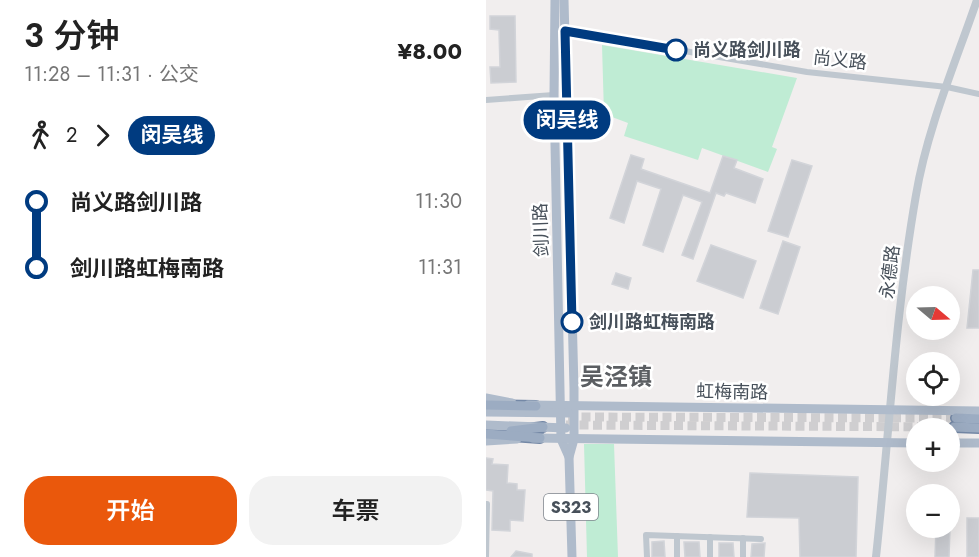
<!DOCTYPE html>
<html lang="zh">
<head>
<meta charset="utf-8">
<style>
	body { margin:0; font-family:Jost,"Noto Sans SC",sans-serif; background:#f2f2f2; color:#222; height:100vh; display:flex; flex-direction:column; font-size:22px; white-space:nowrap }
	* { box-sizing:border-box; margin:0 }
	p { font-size:20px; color:#767676 }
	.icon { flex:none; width:33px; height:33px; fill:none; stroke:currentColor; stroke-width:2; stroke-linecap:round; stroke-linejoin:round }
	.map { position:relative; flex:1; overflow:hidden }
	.sheet { display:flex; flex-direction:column; background:#fff; width:486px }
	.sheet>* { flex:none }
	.badge { padding:0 12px; border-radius:20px; font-size:21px; line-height:39px }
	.needle { width:39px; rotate:109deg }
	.buttons { position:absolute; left:420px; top:286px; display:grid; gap:12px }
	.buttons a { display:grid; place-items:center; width:54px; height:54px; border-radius:50%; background:#fff; box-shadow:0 6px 24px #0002; font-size:30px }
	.map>.badge { position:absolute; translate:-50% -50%; box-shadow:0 0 0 3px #fff }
	.legs { display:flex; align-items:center; gap:9px; height:66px; padding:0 24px; font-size:20px }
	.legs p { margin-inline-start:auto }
	.head { display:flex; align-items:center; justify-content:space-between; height:102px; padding:0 24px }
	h1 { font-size:33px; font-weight:600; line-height:45px }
	.action { display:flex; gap:12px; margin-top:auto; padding:12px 24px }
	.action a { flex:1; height:69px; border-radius:24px; background:#ea580c; color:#fff; font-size:24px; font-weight:600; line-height:69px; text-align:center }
	.action a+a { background:#f2f2f2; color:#222 }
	ul { padding:0 24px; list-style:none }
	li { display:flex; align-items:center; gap:21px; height:66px; font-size:22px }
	li i { display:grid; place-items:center; width:9px; height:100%; margin:0 8px; background:currentColor }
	li i::after { content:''; width:15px; height:15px; margin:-8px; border:4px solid; border-radius:50%; background:#fff }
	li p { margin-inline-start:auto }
	li:first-child i { background:linear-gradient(#0000 50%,currentColor 0) }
	li:last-child i { background:linear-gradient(currentColor 50%,#0000 0) }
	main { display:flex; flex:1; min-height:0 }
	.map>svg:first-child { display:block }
	.green { fill:#bfecd4 }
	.building { fill:#cbcdd2; stroke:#d2d4d9; stroke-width:1.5 }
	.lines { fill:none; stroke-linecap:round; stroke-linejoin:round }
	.trunk-tunnel { stroke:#cfced0; stroke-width:9; stroke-dasharray:9 4.5; stroke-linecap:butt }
	.trunk-casing { stroke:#7488a6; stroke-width:12 }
	.minor { stroke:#bfc7cf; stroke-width:6 }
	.tertiary { stroke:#bfc7cf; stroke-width:8 }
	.primary { stroke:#afbbcb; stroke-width:9 }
	.trunk { stroke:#9cacc2; stroke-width:9 }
	.line-1-casing { stroke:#fff; stroke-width:14 }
	.line-1 { stroke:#003b80; stroke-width:9 }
	.stop-1-dot { fill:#fff; stroke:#003b80; stroke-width:3 }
	.labels { text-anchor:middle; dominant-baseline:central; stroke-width:5; stroke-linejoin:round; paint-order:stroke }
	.shield { fill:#fff; stroke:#7e848c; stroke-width:1.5 }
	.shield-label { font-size:16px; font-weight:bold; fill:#47505a }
	.stop-label { font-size:18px; font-weight:bold; fill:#47505a; stroke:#fff; text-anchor:start }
	.street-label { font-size:18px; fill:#47505a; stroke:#fff }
	.district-label { font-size:24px; font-weight:bold; fill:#5b5e62; stroke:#fff }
</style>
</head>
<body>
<main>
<section class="sheet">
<div class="head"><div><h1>3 分钟</h1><p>11:28 – 11:31 · 公交</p></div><b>¥8.00</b></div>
<div class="legs"><svg class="icon" aria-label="walk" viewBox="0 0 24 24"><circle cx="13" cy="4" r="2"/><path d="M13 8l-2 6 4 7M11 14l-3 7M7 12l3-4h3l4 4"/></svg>2<svg class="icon" aria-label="forward" viewBox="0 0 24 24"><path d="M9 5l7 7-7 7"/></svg><b class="badge" style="background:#003b80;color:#fff">闵吴线</b></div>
<ul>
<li><i style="color:#003b80"></i><b>尚义路剑川路</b><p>11:30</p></li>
<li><i style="color:#003b80"></i><b>剑川路虹梅南路</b><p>11:31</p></li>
</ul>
<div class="action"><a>开始</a><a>车票</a></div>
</section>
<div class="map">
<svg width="493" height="557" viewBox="0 0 493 557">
	<rect width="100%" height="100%" fill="#f1eeee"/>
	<g class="green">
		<path d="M116 45 311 78 286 147 291 149 282 172 216 148 212 160 138 136 142 123 118 114Z"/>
		<path d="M98 444H128L132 557H101Z"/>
	</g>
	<g class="building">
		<path d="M4 16H29L30 82 5 83 4 67H14L13 30 4 29Z"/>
		<path d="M145 155 158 159 155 169 224 193 237 156 251 160 248 168 277 179 269 203 240 193 238 196 230 193 207 259 196 255 216 202 197 195 177 252 157 245 175 189 151 181 138 223 124 218Z"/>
		<path d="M306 160 326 166 302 237 282 231Z"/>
		<path d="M297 241 314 247 292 314 274 308Z"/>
		<path d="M225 245 270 261 257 298 211 281Z"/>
		<path d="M487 270H493V328H481Z"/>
		<path d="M130 273 145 278 142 289 126 284Z"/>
		<path d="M0 458 7 459 6 464 22 465 21 483 31 484V490H39L37 521 24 520V531L6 530 7 491 0 490Z"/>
		<path d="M264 473 372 477 370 557H314L313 518 261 517Z"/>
		<rect x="481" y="518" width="12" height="39"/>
		<path d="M450 528H464L463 557H449Z"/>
		<path d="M178 541 179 557H166V542Z"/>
		<path d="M198 542H213L214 557H199Z"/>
		<path d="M233 543H247L248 557H233Z"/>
		<path d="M279 543 278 557H265L266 544Z"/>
		<path d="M30 551 46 554V557H25Z"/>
	</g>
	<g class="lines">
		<g class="trunk-tunnel">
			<path d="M82 417 470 418"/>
			<path d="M80 425 468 427"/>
		</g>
		<defs>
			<g id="trunk">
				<path d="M0 405 50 406"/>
				<path d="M470 418 493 419"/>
				<path d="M468 427 493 428"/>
				<path d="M25 431 57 427"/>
				<path d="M0 434 54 438"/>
			</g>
		</defs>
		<use href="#trunk" class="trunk-casing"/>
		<g class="minor">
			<path d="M76 30 321 72 461 87 493 94"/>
			<path d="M0 100 68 95"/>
			<path d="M191 536V557"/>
			<path d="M224 537V557"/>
			<path d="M0 557 1 504"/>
			<path d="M161 557 160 535 275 539"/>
			<path d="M257 557V538"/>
		</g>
		<path class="tertiary" d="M390 557C403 437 409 315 430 195 441 129 469 64 491 0"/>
		<g class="primary">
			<path d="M69 0 68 95 75 439 83 457"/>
			<path d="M78 0 88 388V439L83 457 86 557"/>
			<path d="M0 398 26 403"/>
			<path d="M42 405 493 411"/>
			<path d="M0 412 82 413"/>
			<path d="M0 425 80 428"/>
			<path d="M47 438 430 443"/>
			<path d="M0 441 31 439"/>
			<path d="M464 443H493"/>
		</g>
		<use href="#trunk" class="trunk"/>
	</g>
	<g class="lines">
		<defs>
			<path id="line-1" d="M86 322 79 31 190 50"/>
		</defs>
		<use href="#line-1" class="line-1-casing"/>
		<use href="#line-1" class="line-1"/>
	</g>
	<g class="stop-1-dot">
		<circle cx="190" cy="50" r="10"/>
		<circle cx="86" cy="322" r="10"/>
	</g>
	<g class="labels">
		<rect class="shield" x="58" y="494" width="54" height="26" rx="4.5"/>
		<g class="shield-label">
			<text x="85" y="507">S323</text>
		</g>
		<g class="stop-label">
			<text x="207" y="50">尚义路剑川路</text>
			<text x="103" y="322">剑川路虹梅南路</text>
		</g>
		<g class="street-label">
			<text transform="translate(354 60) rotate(6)">尚义路</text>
			<text transform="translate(55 230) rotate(-92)">剑川路</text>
			<text transform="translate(404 272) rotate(-83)">永德路</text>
			<text transform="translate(246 392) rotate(1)">虹梅南路</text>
		</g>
		<g class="district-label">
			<text x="130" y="376">吴泾镇</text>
		</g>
	</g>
</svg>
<div class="buttons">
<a><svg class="needle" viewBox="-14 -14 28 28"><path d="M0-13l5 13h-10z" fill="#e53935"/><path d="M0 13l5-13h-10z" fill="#767676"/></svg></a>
<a><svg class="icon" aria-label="locate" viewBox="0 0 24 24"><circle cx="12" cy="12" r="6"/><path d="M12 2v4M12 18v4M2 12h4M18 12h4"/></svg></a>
<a>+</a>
<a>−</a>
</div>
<b class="badge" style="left:81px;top:120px;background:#003b80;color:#fff">闵吴线</b>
</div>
</main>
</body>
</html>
